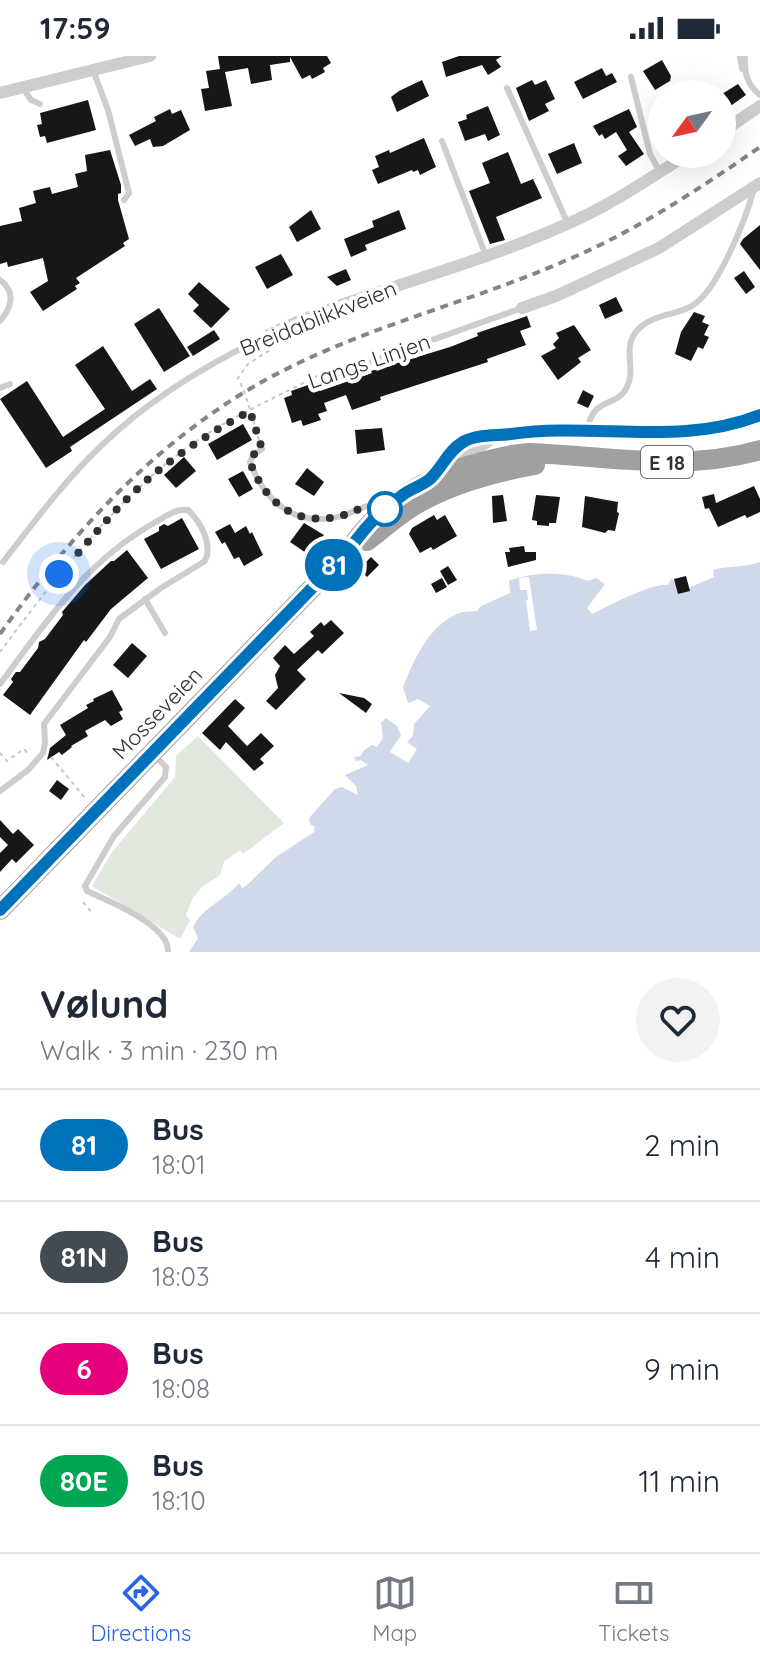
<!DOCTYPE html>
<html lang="en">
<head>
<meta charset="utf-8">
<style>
	body { margin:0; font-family:Quicksand,sans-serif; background:#f2f2f3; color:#1f2937; height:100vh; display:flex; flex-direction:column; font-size:30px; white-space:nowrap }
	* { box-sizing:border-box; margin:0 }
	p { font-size:26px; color:#747a83 }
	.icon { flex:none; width:44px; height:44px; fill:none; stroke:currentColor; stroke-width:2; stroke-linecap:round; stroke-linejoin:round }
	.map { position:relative; height:896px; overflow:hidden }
	.drawer { display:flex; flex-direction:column; background:#fff; flex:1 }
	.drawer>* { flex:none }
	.badge { padding:0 16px; border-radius:26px; font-size:28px; line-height:52px }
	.needle { width:52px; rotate:237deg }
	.controls { position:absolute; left:648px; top:24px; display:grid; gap:16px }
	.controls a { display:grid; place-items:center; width:88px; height:88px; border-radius:50%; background:#fff; box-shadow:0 8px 32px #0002; font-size:40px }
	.you { position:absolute; width:40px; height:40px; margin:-20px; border:6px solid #fff; border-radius:50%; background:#1a73e8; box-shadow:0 0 0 12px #1a73e833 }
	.map>.badge { position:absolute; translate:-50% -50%; box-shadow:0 0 0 4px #fff }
	.round { display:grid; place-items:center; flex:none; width:84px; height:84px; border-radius:42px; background:#f2f2f3 }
	.headline { display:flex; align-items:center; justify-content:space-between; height:136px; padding:0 40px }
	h1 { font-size:38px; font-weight:800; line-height:60px }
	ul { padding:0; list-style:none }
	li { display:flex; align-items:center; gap:24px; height:112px; padding:0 40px; border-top:2px solid #e0e1e3 }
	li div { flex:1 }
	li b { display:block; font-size:30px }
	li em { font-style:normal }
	li .badge { min-width:88px; font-weight:700; text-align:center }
	.status { display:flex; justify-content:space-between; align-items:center; height:56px; padding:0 40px; background:#fff; direction:ltr }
	.status svg { height:22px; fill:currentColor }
	.tabs { display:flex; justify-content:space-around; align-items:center; height:112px; border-top:2px solid #e0e1e3; background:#fff; font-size:22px; color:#747a83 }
	.tabs a { display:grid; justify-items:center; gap:4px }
	.tabs .selected { color:#2563eb }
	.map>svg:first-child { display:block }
	.green { fill:#e1e8dd }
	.water { fill:#cfd9e9 }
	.pier { fill:#fff }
	.building { fill:#171717 }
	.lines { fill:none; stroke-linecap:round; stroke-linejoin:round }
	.path { stroke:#c7c7c7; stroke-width:2; stroke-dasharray:4 4; stroke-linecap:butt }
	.service { stroke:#cdcdcd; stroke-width:6 }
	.minor { stroke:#cdcdcd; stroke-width:12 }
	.tertiary { stroke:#cdcdcd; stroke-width:14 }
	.trunk { stroke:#a0a0a0; stroke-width:20 }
	.rail { stroke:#858585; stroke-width:4; stroke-dasharray:8 6; stroke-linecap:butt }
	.line-casing { stroke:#fff; stroke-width:18 }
	.line { stroke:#0072bc; stroke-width:12 }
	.walk { stroke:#303030; stroke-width:8; stroke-dasharray:0 14.4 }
	.stop-dot { fill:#fff; stroke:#0072bc; stroke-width:4 }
	.labels { text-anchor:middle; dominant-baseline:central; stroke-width:8; stroke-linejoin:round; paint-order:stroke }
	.shield { fill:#fff; stroke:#6e6e6e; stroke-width:2 }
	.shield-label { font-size:20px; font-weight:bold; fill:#303030 }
	.street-label { font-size:22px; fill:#303030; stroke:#fff }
</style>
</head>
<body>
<div class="status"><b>17:59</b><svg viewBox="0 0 49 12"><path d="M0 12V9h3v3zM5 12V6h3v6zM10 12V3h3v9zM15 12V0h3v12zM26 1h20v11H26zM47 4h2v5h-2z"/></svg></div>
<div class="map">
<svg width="760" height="896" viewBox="0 0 760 896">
	<rect width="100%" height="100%" fill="#fff"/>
	<path class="green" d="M198 680 284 767 243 798 240 794 224 806 220 819 202 831 193 842 186 858 190 865 180 883 92 830 112 796 175 721 176 700Z"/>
	<path class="water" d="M760 506V896H189L198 882 193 871C202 852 225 844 239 827L242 832 247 829 276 801 314 776 315 771 310 768 309 762 335 733 342 731 358 739 356 730 345 719 368 709 361 704 356 705 354 701 361 700 364 694 372 689 377 691 383 682 381 667 386 662 397 670 401 679 390 696 408 707 417 693 407 686 413 680 414 668 430 650 418 643 408 647 403 631C414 604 428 570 459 557 464 555 471 556 477 555L481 550 510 537 509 525C532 516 565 515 588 525L596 522 605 528 587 552 592 558C608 550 654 526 668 529L671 523 688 532 714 521 713 514C730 509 744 512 760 506Z"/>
	<path class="pier" d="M529 521 537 574 530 575 526 544H528L527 534H520L519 522Z"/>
	<g class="building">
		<path d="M218 0H327L331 7 323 12 325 16 312 23 310 19 302 23 290 1V6L270 9 272 24 251 28 248 12 225 16 232 50 205 55 201 33 209 32 206 15 220 13Z"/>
		<path d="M459 0H502L496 4 501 11 488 19 482 9 446 21 442 6Z"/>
		<path d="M662 4 671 20 670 25 655 34 643 15Z"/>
		<path d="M602 12 606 20 612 17 617 26 583 43 574 26Z"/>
		<path d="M422 24 429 40 397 56 391 41 399 35Z"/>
		<path d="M532 24 535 29 546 24 555 43 545 48 549 55 529 65 516 32Z"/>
		<path d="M738 28 746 39 722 56V38Z"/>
		<path d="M88 44 96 74 47 87 45 80 40 81 37 69 42 68 40 57Z"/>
		<path d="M488 50 500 79 488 85 485 78 465 85 458 66 467 63 466 59Z"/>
		<path d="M170 53 172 58 181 54 190 74 163 90 153 91 150 83 135 90 129 79 156 65 154 61Z"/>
		<path d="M629 53 637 71 629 76 644 98 626 110 618 100 627 94 616 76 605 83 602 78 599 80 593 70Z"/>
		<path d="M424 82 436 111 420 119 418 114 413 116 412 114 378 128 372 114 379 111 375 100 389 94 390 97Z"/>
		<path d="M574 87 582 107 557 118 548 98Z"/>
		<path d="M110 94 121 129V137L118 138V144L129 183 123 187 125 190 76 222 80 227 75 230 77 233 43 255 30 236 48 225 43 202 8 211 7 206 0 208V170L22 165 19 152 36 147 33 135 50 131 52 138 78 131 75 118 87 115 85 99Z"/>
		<path d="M508 96 521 128 533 123 542 142 496 161 505 184 490 188 469 135 490 127 482 107Z"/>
		<path d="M311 154 321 173 297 186 289 171Z"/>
		<path d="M399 154 406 173 365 189 367 194 351 201 344 183 374 171 372 165Z"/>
		<path d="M760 169V214L740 188 743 183Z"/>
		<path d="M281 198 293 219 267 233 255 211Z"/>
		<path d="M346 213 351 224 337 230 327 221Z"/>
		<path d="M744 215 755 231 746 238 734 222Z"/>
		<path d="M199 226 230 253 211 272 193 255 199 249 188 238Z"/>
		<path d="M616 241 623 255 605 263 599 249Z"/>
		<path d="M159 252 190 300 164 316 134 268Z"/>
		<path d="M694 256 705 260 702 266 709 269 704 279 709 281 703 293 698 291 691 305 675 298 681 276Z"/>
		<path d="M527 260 531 271 520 275 526 289 487 303 488 306 380 341 381 344 352 354 346 339 324 347 327 355 318 358 321 364 303 370 301 364 292 367 284 342 292 339 291 335 308 329 309 333 318 330 320 335 372 317 371 315 450 291 478 280 477 277Z"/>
		<path d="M574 269 591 294 578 302 581 306 558 324 541 300 556 292 553 288 559 282 556 277Z"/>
		<path d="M214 274 220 283 193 300 187 291Z"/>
		<path d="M103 290 132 335 150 323 157 333 70 391 72 395 46 412 0 343 27 325 63 381 105 353 75 309Z"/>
		<path d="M583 334 594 340 588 352 577 347Z"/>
		<path d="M243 368 252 384 217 404 208 388Z"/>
		<path d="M382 372 385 394 357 398 355 374Z"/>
		<path d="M184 401 196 415 176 432 164 419Z"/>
		<path d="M307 412 324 426 314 440 295 428Z"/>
		<path d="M243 415 253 433 239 441 228 423Z"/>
		<path d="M754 430 760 443V456L747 462 745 459 718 471 709 452 705 453 702 441 714 438 716 447Z"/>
		<path d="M503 439 507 465 493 467 492 440Z"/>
		<path d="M536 439 560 441 556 467H549V470L537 469V465L532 464Z"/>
		<path d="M585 440 618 446 617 456 619 457 615 475 608 474 605 477 582 471Z"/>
		<path d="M434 459 437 464 445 459 457 480 433 494 431 491 420 497 409 478 412 472Z"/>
		<path d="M182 462 199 493 161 513 144 483 159 475V471L164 468 168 470Z"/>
		<path d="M304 467 324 479 309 499 290 486Z"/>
		<path d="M230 468 235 477 246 470 250 478 252 476 263 499 244 510 239 501 234 503 225 486 222 488 215 476Z"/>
		<path d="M524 490 525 496H536V504L508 511 505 496H510L509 492Z"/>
		<path d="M127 494 148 522 111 553 86 586 84 584 30 659 3 639 13 626 11 623 16 616H20L38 592 39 586 45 583 63 559 62 556 85 529 111 505H114Z"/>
		<path d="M371 501 379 509 367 521 359 513Z"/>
		<path d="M448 510 457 524 448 529 440 515Z"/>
		<path d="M686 520 690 535 678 538 674 523Z"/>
		<path d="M442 522 447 531 436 537 431 528Z"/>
		<path d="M331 564 344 577 322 598 318 594 297 614 306 623 276 654 266 645 278 632 275 619 280 610 273 602 285 589 294 598 314 580 310 576 321 566 324 570Z"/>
		<path d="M132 587 147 600 128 622 113 609Z"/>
		<path d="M112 634 123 654 119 656 123 663 111 670 105 664 85 675 88 680 71 690 72 691 62 699 59 696 47 704 50 692 66 679 60 669 88 652 86 649 94 645 93 643Z"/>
		<path d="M339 637 364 642 372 648 366 657Z"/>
		<path d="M235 643 245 652 228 670 247 690 261 677 274 690 260 703 264 707 254 715 226 686 220 694 202 677Z"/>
		<path d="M57 724 69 733 61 744 49 735Z"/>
		<path d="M0 764 13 778 18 773 34 789 16 807 12 803 0 816V797L8 789 0 781Z"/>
	</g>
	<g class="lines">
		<g class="path">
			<path d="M259 384C252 362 248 342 238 322L248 308 273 292"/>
			<path d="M0 596C54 523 125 431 201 382 239 357 281 339 321 318"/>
			<path d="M0 697 7 705 24 693 29 699"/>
			<path d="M51 701 85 742"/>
			<path d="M83 846 93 858"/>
		</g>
		<g class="service">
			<path d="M740 0 742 13"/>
			<path d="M745 0C744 16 747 29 760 39"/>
			<path d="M93 14 108 54 129 137 124 144"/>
			<path d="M631 21 650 98 660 116"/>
			<path d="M23 32 31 44 40 48"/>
			<path d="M507 32 568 168"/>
			<path d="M442 85 486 200"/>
			<path d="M0 224C16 236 12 251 0 265"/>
			<path d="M331 320 522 252"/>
			<path d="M0 332 10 328"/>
			<path d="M587 374C594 339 616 353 627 331 636 314 623 294 635 277 648 259 672 260 690 251 717 238 746 162 754 133"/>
			<path d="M262 393 253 399 250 406C266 449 299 473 345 459 358 454 368 446 382 451"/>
			<path d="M3 506C34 466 65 424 102 389 149 343 211 306 270 278"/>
			<path d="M145 543 165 577"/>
			<path d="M0 628C47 565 84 507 154 467 165 461 175 452 188 454 201 466 213 489 205 505L161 532 119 563 110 581 44 668 45 687 43 697 28 714 0 735"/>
			<path d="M154 699 166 711 165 721 114 780 85 830 87 835C108 845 170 869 168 896"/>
		</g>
		<g class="minor">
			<path d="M0 37 150 0"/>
			<path d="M722 76 760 50"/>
			<path d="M522 252 556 240 659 192 760 127"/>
			<path d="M270 278C366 234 470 212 567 168 609 150 649 123 688 98"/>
		</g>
		<g class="tertiary">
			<path d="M458 414 469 397 491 382"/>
			<path d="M430 423 455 392 474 381 545 374 689 376 760 359"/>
		</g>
		<g class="trunk">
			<path d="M367 485C383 473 399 458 417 448 453 427 495 416 535 409"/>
			<path d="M0 854 349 494C381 446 427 420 482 406 498 402 514 397 530 397 607 400 684 416 760 394"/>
		</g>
		<path class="rail" d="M0 578C67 484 144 398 243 337 344 275 460 251 567 204 636 175 699 133 760 91"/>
	</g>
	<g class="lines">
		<defs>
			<path id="line" d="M0 854 349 494C364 472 382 453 404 438 412 432 424 429 431 422 443 410 448 395 463 386 477 378 495 380 511 378 594 366 680 391 760 359"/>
		</defs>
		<use href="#line" class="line-casing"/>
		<use href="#line" class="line"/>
		<path class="walk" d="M59 518C82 494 102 468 125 445 162 407 204 380 250 355L262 393 253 399 250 406C266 449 298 472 344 459 359 454 371 445 385 453"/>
	</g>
	<circle class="stop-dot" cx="385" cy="453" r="16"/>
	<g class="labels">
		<rect class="shield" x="641" y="390" width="52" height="32" rx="6"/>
		<g class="shield-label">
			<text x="667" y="406">E 18</text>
		</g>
		<g class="street-label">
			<text transform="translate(318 262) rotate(-22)">Breidablikkveien</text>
			<text transform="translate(369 305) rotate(-19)">Langs Linjen</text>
			<text transform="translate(157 657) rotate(-46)">Mosseveien</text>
		</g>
	</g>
</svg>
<div class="controls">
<a><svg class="needle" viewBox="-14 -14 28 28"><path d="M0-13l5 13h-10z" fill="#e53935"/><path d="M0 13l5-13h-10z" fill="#747a83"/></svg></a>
</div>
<div class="you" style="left:59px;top:518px"></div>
<b class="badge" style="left:334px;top:509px;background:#0072bc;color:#fff">81</b>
</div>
<section class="drawer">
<div class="headline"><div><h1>Vølund</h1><p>Walk · 3 min · 230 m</p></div><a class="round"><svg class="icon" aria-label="heart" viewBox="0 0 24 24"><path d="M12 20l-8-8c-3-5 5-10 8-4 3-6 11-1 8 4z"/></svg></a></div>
<ul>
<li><span class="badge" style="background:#0072bc;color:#fff">81</span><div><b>Bus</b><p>18:01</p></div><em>2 min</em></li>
<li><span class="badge" style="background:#424a52;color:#fff">81N</span><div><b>Bus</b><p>18:03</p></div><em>4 min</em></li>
<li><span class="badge" style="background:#e6007e;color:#fff">6</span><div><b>Bus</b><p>18:08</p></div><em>9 min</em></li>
<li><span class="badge" style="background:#00a651;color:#fff">80E</span><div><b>Bus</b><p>18:10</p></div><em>11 min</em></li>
</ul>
</section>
<nav class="tabs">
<a class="selected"><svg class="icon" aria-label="directions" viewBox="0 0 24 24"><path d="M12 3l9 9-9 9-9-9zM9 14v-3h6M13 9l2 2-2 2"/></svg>Directions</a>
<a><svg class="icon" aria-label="map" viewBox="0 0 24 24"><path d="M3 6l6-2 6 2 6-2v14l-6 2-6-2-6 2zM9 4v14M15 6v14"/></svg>Map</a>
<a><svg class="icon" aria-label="tickets" viewBox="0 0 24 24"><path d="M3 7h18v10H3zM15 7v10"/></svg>Tickets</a>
</nav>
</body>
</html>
